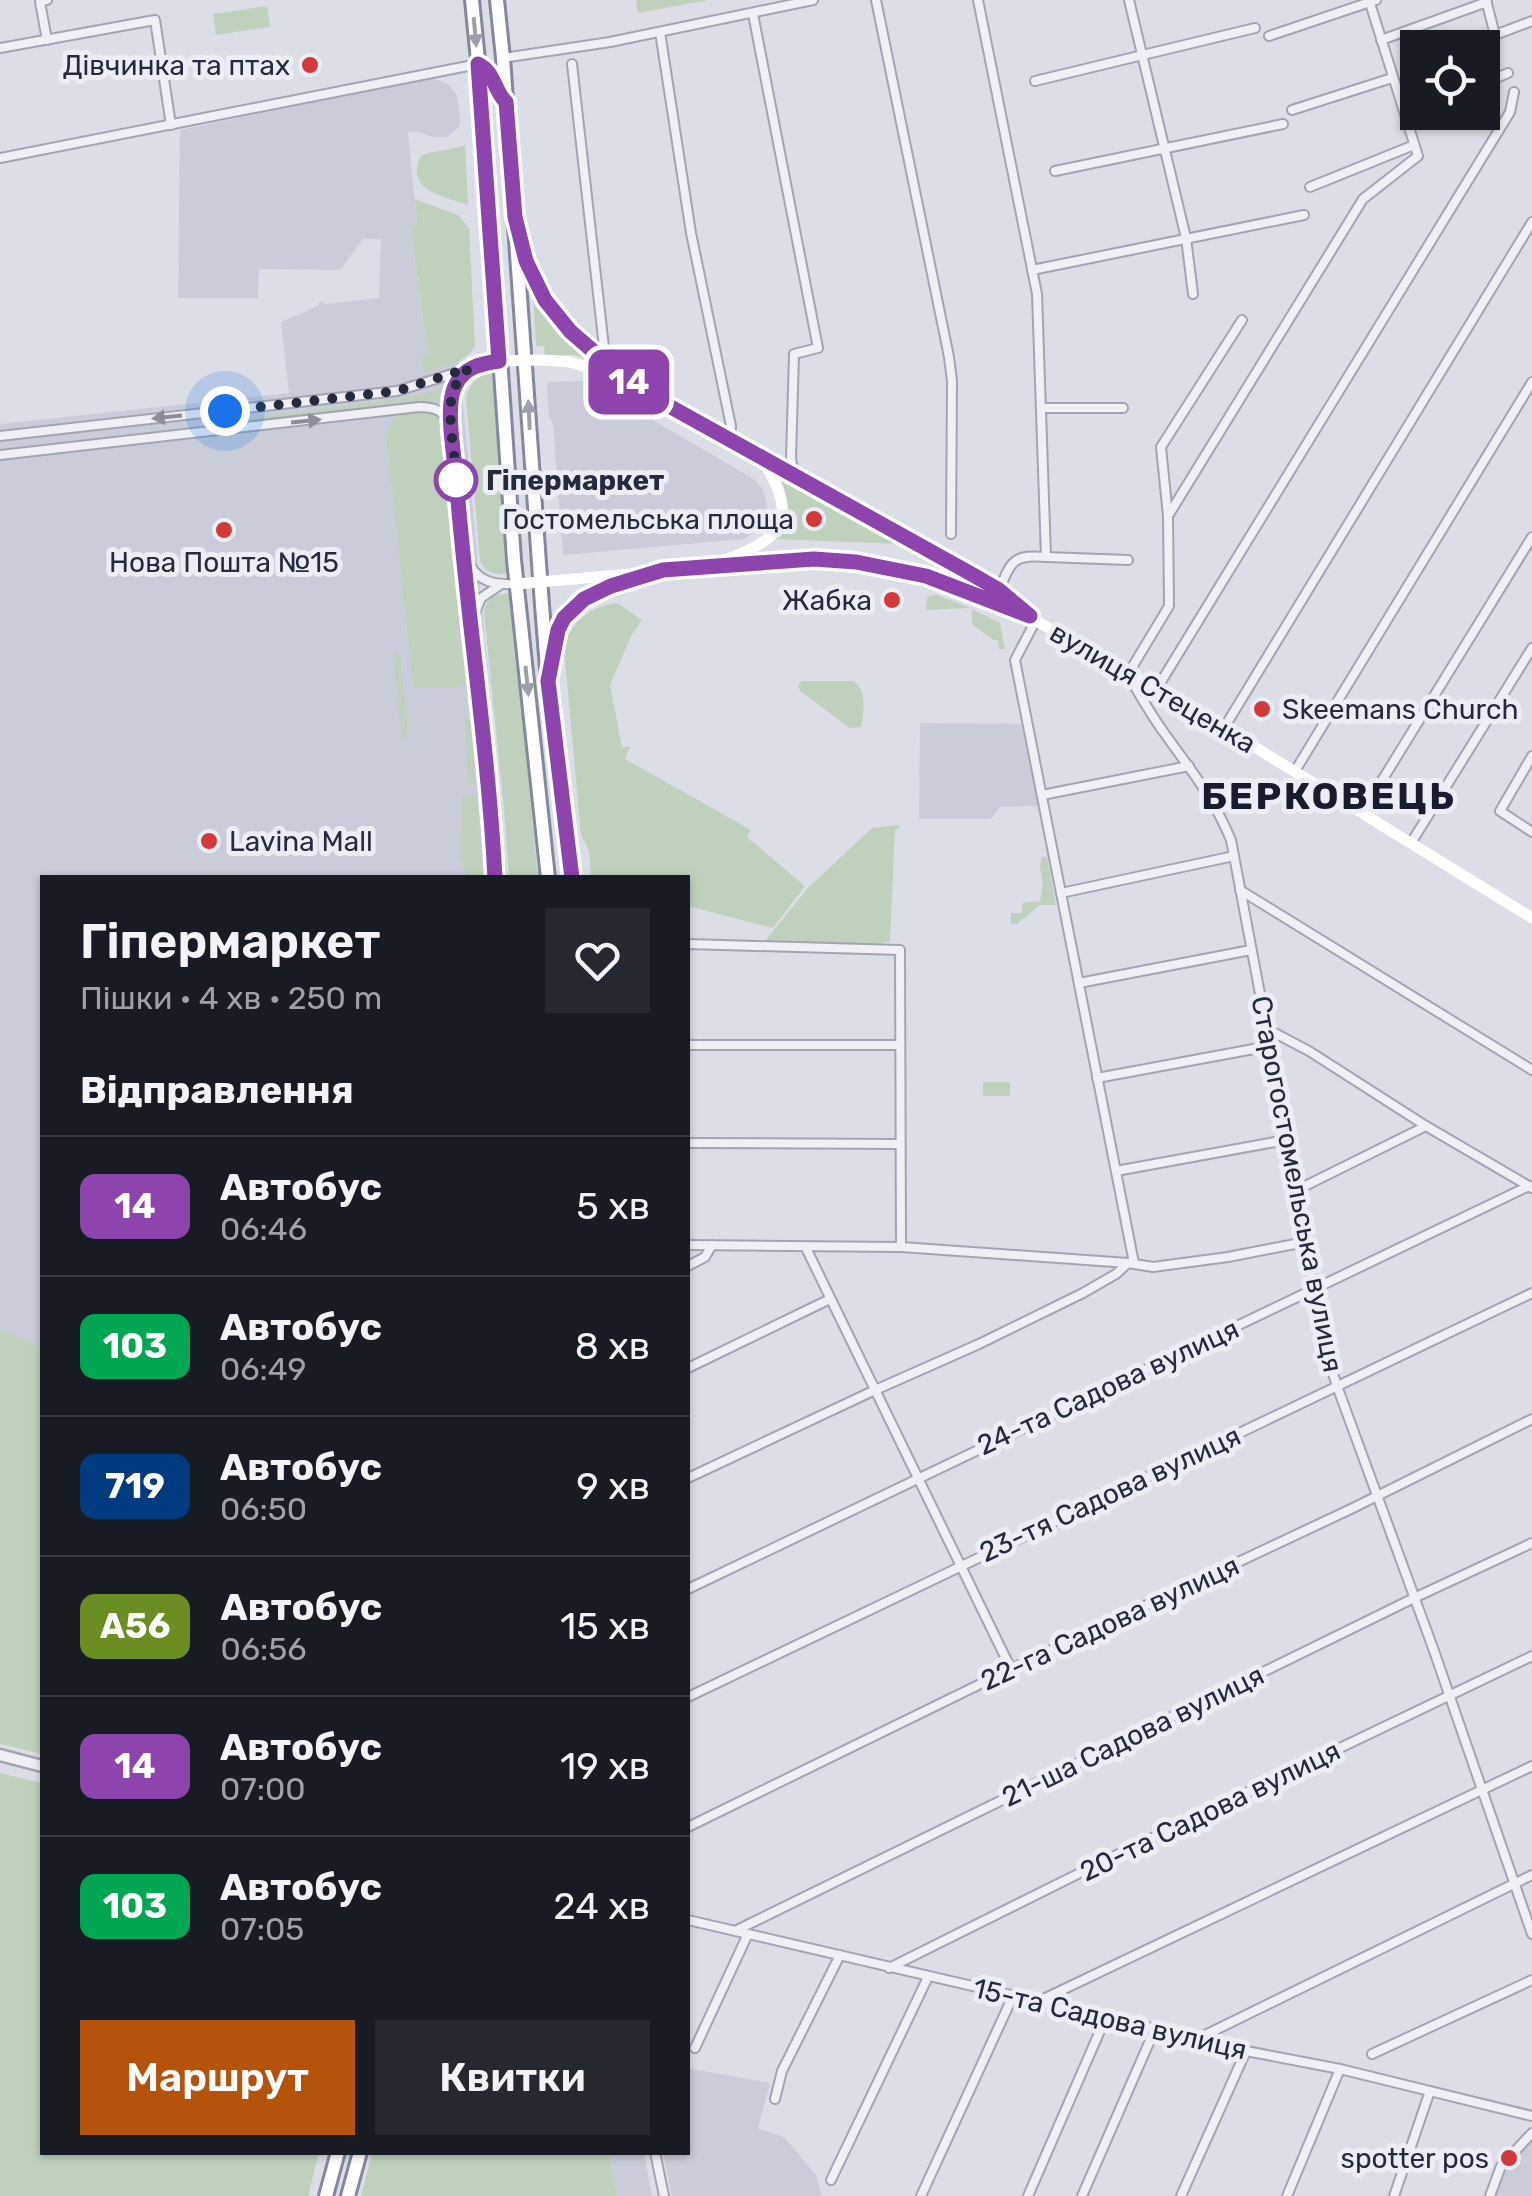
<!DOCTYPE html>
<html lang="uk">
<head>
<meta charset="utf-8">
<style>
	body { margin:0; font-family:Rubik,sans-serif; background:#242831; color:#f1f3f6; height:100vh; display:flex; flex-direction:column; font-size:38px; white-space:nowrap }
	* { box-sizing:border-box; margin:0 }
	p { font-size:32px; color:#9ea1a6 }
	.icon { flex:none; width:55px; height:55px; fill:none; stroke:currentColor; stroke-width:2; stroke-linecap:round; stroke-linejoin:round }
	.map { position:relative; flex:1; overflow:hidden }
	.details { position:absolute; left:40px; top:875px; width:650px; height:1280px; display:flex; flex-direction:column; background:#171b24; border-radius:0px; box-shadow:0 2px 8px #0004 }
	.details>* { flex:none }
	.badge { padding:0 20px; border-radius:15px; font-size:35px; line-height:65px }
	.fabs { position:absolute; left:1400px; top:30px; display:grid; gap:20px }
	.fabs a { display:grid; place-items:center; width:100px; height:100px; border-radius:0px; background:#171b24; box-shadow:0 2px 8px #0004; font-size:50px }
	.you { position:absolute; width:50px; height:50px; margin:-25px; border:8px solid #fff; border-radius:50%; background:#1a73e8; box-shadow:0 0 0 15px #1a73e833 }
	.map>.badge { position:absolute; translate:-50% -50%; box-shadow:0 0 0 5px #fff }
	h2 { padding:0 40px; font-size:38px; line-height:90px }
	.round { display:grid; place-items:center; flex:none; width:105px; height:105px; border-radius:0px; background:#242831 }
	.head { display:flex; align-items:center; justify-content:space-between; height:170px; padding:0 40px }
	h1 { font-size:48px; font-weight:600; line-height:75px }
	.button { display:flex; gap:20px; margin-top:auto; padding:20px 40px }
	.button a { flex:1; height:115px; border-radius:0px; background:#b45309; color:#fff; font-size:40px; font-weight:600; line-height:115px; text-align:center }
	.button a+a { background:#242831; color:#f1f3f6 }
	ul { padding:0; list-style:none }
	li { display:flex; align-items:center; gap:30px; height:140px; padding:0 40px; border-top:2px solid #363941 }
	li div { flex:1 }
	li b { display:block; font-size:38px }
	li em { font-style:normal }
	li .badge { min-width:110px; font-weight:700; text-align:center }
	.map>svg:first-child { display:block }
	.built { fill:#c9cdd9 }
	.green { fill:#bfd1bc }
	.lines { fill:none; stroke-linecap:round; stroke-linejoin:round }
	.minor-casing { stroke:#a1a5b1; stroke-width:12 }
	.tertiary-casing { stroke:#a1a5b1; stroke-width:15 }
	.trunk-casing { stroke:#82899e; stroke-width:18 }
	.minor { stroke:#eef0f5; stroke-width:8 }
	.tertiary { stroke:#eef0f5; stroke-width:10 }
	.secondary { stroke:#fff; stroke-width:11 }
	.trunk { stroke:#fff; stroke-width:12 }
	.oneway { fill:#9da0a8 }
	.oneway2 { fill:#8a8e9a }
	.line-casing { stroke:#fff; stroke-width:22 }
	.line { stroke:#8e44ad; stroke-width:15 }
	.walk { stroke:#252b3e; stroke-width:10; stroke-dasharray:0 18 }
	.poi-dot { fill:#d4383b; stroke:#ebeef5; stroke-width:4 }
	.stop-dot { fill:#fff; stroke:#8e44ad; stroke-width:5 }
	.labels { text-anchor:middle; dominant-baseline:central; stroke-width:10; stroke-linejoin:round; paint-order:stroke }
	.poi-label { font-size:28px; fill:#252b3e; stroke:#ebeef5; text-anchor:end }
	.stop-label { font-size:28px; font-weight:bold; fill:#252b3e; stroke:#ebeef5; text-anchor:start }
	.street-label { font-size:28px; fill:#252b3e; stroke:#ebeef5 }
	.district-label { font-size:38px; font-weight:bold; letter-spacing:2.5px; fill:#171c2e; stroke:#ebeef5 }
</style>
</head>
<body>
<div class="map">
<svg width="1532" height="2196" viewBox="0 0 1532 2196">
	<rect width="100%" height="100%" fill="#dcdee7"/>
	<g class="built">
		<path d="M427 78 439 80 449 85 456 94 459 107 460 123 458 128 447 137H433L419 132H408L417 224 410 226 428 356 459 360 507 877 42 878V1347L0 1330V424L289 393 281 322 318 306 320 301 325 304 379 298 381 239H363L340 270 259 269 258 298H178L180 130Z"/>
		<path d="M585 381 754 479 762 488 767 503V515L763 523 755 532 744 539 563 555 553 425 549 416 547 382Z"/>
		<path d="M920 723 1021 724 1038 806 1000 807 991 819H919Z"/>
		<path d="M688 2068 770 2083 758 2128 784 2137 816 2175 822 2196H672L663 2153 688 2152Z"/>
		<path d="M1532 2138V2196H1491L1507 2162Z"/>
		<path d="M609 2153H644L652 2196H617Z"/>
	</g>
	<g class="green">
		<path d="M636 0H709L638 13Z"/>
		<path d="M267 6 270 27 216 35 213 14Z"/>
		<path d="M465 145 468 205C443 196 404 190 421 156 435 149 451 151 465 145Z"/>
		<path d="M415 199 458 215 469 228 475 346C465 364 443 366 425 372L422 357 428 355 410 225 417 224Z"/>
		<path d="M533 293 558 329 592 360 575 355H545L544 346H536Z"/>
		<path d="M494 371 508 569 507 573C495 576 484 572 480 560L466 397C471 381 479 376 494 371Z"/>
		<path d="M451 387 446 395 444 407 437 403 427 402 248 420 249 418 403 398Z"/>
		<path d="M421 410 431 411 443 421 467 675 466 681 458 688H417L413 684 386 434C390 416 404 412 421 410Z"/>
		<path d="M782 477 899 544 775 539C789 520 791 502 781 480Z"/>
		<path d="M510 593 538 877H509L504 810 484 614C485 598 496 594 510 593Z"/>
		<path d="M932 595H937L970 608 926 610 927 598Z"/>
		<path d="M617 603 642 620 631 636 610 685 622 747H630L625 759 751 830 747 837 805 886 773 928 688 906V878L591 877 589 851 581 835 564 649C568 623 593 605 617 603Z"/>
		<path d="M972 609 1000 623 1005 649H999L998 640H993L972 624Z"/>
		<path d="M393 652 400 657 408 731 402 744Z"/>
		<path d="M802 681H853C867 689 864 712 861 727L850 728 800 691 798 684Z"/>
		<path d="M465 713C481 731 477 760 478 783L468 785Z"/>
		<path d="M478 795 482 877H467L460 860 461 797Z"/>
		<path d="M899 825V829H895L890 942H883V944L762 945 808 888 872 828Z"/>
		<path d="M1042 857H1047L1056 905H1040L1017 924H1011V913H1022V903L1040 901 1043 884 1040 867Z"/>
		<rect x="983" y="1082" width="27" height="14"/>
		<path d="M0 1330 42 1347V1754L0 1744Z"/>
		<path d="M0 1773 42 1783V2152L319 2153 308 2196H0Z"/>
		<path d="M372 2153H609L617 2196H361Z"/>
	</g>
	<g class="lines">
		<defs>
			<g id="minor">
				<path d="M47 0 40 2 47 40"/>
				<path d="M876 0 949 357 952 381 951 534"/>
				<path d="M978 0 1037 294 1046 557C1013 554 1011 561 999 591"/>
				<path d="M1129 0 1186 238 1193 294"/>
				<path d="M1486 0 1495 35 1532 21"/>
				<path d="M753 14 818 348 794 354 791 458 794 476"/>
				<path d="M660 32 691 233 731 426 730 439"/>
				<path d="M1269 36 1376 0"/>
				<path d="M1381 40 1487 2"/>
				<path d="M0 48 155 20 171 125"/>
				<path d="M503 58 610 42 813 0"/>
				<path d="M572 64 604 347 597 355"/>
				<path d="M1035 81 1255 28"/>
				<path d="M1482 84 1508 73"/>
				<path d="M1292 110 1392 78"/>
				<path d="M0 158 478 64C495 72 493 90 506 102"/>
				<path d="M1055 171 1283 124"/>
				<path d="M1310 187 1414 145"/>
				<path d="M1032 270 1304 215"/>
				<path d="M1242 320 1161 447 1168 516 1169 606 1128 674C1139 694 1151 715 1165 734 1192 772 1212 795 1231 840L1297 1190 1321 1336 1337 1386 1433 1648 1532 1934"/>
				<path d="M1042 408H1123"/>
				<path d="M0 436 397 391 465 370"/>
				<path d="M0 455 419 407C434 407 443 410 450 424"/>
				<path d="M1168 516 1363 199 1418 156 1369 0"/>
				<path d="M1046 557 1128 560"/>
				<path d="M467 559C476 582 494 585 516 584"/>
				<path d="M473 618 481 598 500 585"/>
				<path d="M1036 620 1015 660 1134 1263"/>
				<path d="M1156 690 1510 112 1514 92"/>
				<path d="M1224 728 1532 222"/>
				<path d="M1532 756 1500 811 1532 832"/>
				<path d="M1295 771 1532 382"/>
				<path d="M1042 795 1189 766"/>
				<path d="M1362 813 1532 537"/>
				<path d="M1411 843 1532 648"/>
				<path d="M495 878 489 782 462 546 451 408C454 375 467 366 499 361"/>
				<path d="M1240 890 1532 1070"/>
				<path d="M1061 893 1234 856"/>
				<path d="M688 944 900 950 901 1247"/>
				<path d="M1079 983 1251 950"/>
				<path d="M1267 1029 1309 1051 1426 1126 1532 1188"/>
				<path d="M688 1045H900"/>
				<path d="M1097 1078 1270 1046"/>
				<path d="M688 1143 900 1144"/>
				<path d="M1116 1171 1286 1140"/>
				<path d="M1297 1190 1426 1126"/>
				<path d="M688 1245 901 1247 1128 1263"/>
				<path d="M806 1248 1011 1669"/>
				<path d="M688 1266 705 1257 712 1245"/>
				<path d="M688 1368 830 1299"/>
				<path d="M688 1478 873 1391 979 1344 1083 1293 1116 1274 1128 1263 1153 1267 1228 1257 1305 1242"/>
				<path d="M688 1589 1529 1186"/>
				<path d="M688 1697 1532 1293"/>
				<path d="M688 1827 1011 1669 1353 1508 1532 1419"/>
				<path d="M688 1920 1106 2017 1246 2051 1340 2069 1532 2116"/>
				<path d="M735 1931 1414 1598 1532 1543"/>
				<path d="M889 1968 1104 1861 1532 1656"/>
				<path d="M1037 2002 1532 1766"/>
				<path d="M1197 2039 1532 1875"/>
				<path d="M695 2048 748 1934"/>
				<path d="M1372 2054 1532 1980"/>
				<path d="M775 2099 782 2071 840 1955"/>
				<path d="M655 2152 664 2196"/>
				<path d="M831 2180 928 1977"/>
				<path d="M921 2196 1013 1996"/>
				<path d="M1028 2196 1106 2017"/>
				<path d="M1082 2196 1155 2029"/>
				<path d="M1181 2196 1246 2051"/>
				<path d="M1287 2196 1340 2069"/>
				<path d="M1394 2196 1430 2091"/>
				<path d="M1490 2196 1501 2166 1532 2133"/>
			</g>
			<path id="tertiary" d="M0 1755 42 1766"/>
			<g id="trunk">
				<path d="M472 0 483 111 514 560 548 878"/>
				<path d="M497 0 503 58 542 605 548 681 572 878"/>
				<path d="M326 2196 338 2152"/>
				<path d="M348 2196 360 2152"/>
			</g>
		</defs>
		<use href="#minor" class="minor-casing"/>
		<use href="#tertiary" class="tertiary-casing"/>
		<use href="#trunk" class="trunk-casing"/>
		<use href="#minor" class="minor"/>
		<use href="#tertiary" class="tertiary"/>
		<g class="secondary">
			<path d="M519 233C536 300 564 331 619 372"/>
			<path d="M499 361 543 360 570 362 612 375 680 410 975 576 999 591 1033 619 1224 728 1532 918"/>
			<path d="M725 560C786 537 798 518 763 461"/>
			<path d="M517 584 776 561 856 562 926 577 1017 611"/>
			<path d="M550 672C552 658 553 643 557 631 570 598 608 587 638 578"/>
		</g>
		<use href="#trunk" class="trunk"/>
	</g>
	<defs><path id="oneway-solid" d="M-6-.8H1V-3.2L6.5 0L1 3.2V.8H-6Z" transform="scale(2.5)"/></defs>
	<g class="oneway">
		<use href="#oneway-solid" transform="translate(475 32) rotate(85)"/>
		<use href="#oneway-solid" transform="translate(529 415) rotate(-93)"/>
		<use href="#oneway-solid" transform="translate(527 681) rotate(84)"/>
	</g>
	<g class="oneway2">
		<use href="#oneway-solid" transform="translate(167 417) rotate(174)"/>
		<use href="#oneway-solid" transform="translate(306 421) rotate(-6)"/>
	</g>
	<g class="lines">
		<defs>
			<path id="line" d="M495 878C488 743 466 610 456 476 454 453 445 407 455 386 464 367 480 364 499 361L478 64C495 72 494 91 506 102L515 217 526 261 545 300 570 331 633 386 975 576 999 590 1030 616 926 576 856 562 814 559 663 570 611 586 584 599 564 618 558 630 548 681 572 878"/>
		</defs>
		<use href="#line" class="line-casing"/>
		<use href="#line" class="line"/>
		<path class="walk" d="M225 411 397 391 469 368C463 375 457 381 454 389 445 412 456 456 456 480"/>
	</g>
	<g class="poi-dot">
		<circle cx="310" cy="65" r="10"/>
		<circle cx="814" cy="519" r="10"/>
		<circle cx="224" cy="530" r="10"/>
		<circle cx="892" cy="600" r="10"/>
		<circle cx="1262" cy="709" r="10"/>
		<circle cx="209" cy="841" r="10"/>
		<circle cx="1509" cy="2158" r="10"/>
	</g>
	<circle class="stop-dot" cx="456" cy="480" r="20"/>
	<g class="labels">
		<g class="poi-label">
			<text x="290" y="65">Дівчинка та птах</text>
			<text x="794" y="519">Гостомельська площа</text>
			<text x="224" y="562" text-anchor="middle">Нова Пошта №15</text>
			<text x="872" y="600">Жабка</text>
			<text x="1282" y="709" text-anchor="start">Skeemans Church</text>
			<text x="229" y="841" text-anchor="start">Lavina Mall</text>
			<text x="1489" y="2158">spotter pos</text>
		</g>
		<g class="stop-label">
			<text x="486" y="480">Гіпермаркет</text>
		</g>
		<g class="street-label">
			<text transform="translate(1153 688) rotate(30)">вулиця Стеценка</text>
			<text transform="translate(1297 1184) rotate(79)">Старогостомельська вулиця</text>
			<text transform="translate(1108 1387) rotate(-25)">24-та Садова вулиця</text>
			<text transform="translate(1110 1494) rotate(-25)">23-тя Садова вулиця</text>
			<text transform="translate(1110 1623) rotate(-25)">22-га Садова вулиця</text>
			<text transform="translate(1133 1736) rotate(-26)">21-ша Садова вулиця</text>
			<text transform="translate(1210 1811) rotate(-26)">20-та Садова вулиця</text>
			<text transform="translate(1110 2019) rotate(13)">15-та Садова вулиця</text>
		</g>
		<g class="district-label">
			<text x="1329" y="796">БЕРКОВЕЦЬ</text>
		</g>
	</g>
</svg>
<div class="fabs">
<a><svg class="icon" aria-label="locate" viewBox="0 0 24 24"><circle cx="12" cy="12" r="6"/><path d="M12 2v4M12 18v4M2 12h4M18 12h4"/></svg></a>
</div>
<div class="you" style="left:225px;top:411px"></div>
<b class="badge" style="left:629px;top:382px;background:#8e44ad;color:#fff">14</b>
<section class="details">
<div class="head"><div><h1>Гіпермаркет</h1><p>Пішки · 4 хв · 250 m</p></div><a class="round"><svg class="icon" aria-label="heart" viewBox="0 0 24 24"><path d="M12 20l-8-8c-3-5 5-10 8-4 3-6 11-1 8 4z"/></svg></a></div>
<h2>Відправлення</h2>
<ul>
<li><span class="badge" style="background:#8e44ad;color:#fff">14</span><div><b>Автобус</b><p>06:46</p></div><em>5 хв</em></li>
<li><span class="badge" style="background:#00a651;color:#fff">103</span><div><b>Автобус</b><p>06:49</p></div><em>8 хв</em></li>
<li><span class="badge" style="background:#003b80;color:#fff">719</span><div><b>Автобус</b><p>06:50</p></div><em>9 хв</em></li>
<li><span class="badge" style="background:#6b8e23;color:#fff">А56</span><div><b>Автобус</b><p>06:56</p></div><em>15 хв</em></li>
<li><span class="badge" style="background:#8e44ad;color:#fff">14</span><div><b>Автобус</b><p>07:00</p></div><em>19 хв</em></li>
<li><span class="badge" style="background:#00a651;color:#fff">103</span><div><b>Автобус</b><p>07:05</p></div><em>24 хв</em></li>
</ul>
<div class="button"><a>Маршрут</a><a>Квитки</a></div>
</section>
</div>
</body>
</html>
